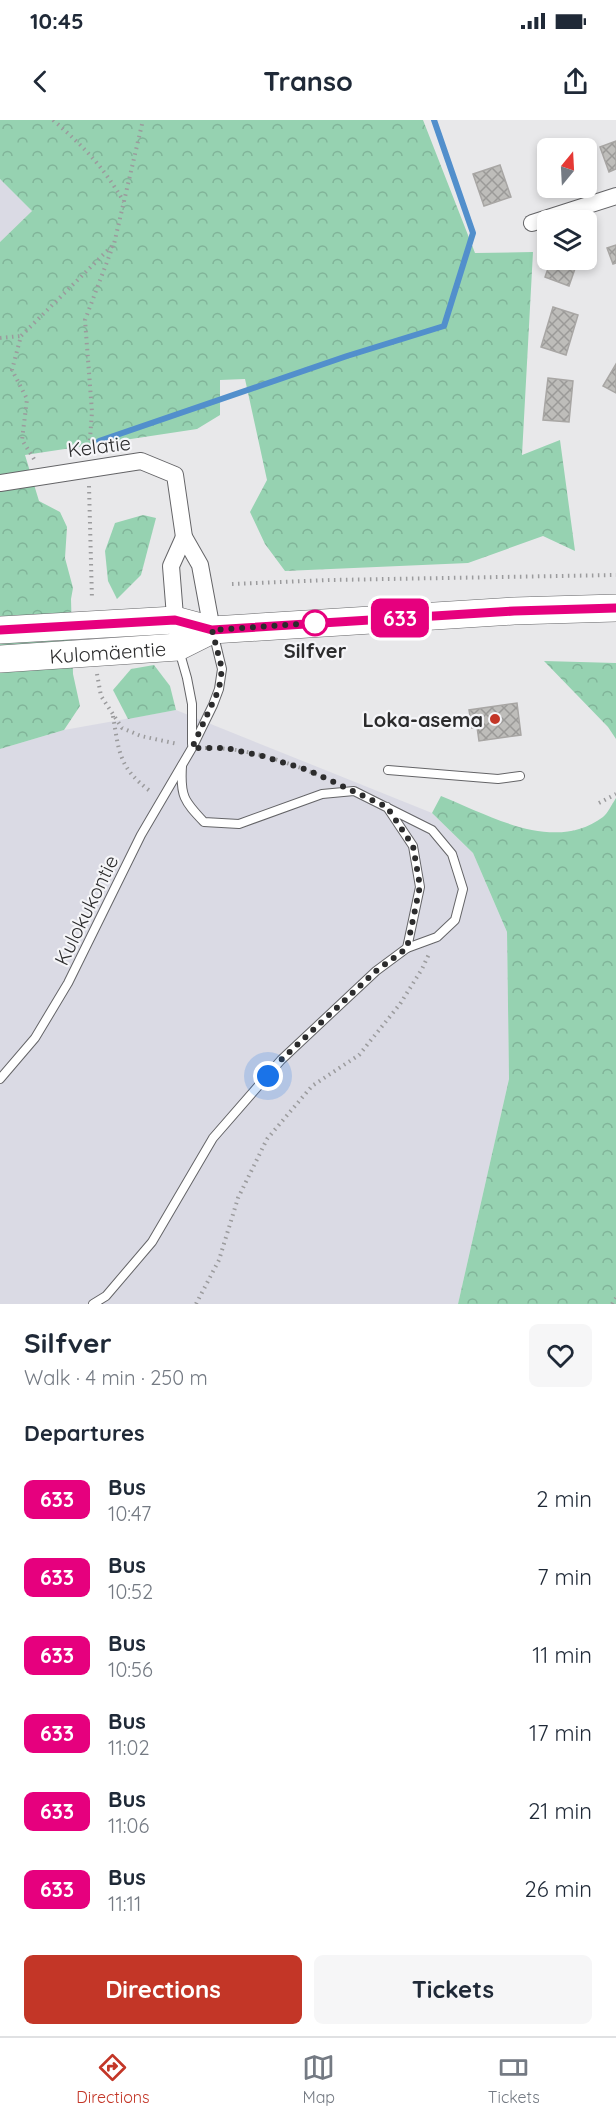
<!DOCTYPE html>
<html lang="en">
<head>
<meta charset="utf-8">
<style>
	body { margin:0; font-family:Quicksand,sans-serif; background:#f6f6f7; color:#1f2937; height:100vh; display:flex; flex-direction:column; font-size:22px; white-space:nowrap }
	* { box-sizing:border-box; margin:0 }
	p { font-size:20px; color:#747a83 }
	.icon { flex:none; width:33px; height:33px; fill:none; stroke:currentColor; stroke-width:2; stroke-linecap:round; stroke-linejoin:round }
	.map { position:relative; height:1184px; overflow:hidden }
	.details { display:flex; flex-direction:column; background:#fff; flex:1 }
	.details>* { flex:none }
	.badge { padding:0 12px; border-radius:9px; font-size:21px; line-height:39px }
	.needle { width:39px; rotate:18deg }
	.controls { position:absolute; left:537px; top:18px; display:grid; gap:12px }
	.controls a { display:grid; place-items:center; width:60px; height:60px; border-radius:9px; background:#fff; box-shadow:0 3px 9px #0003; font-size:30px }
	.you { position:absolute; width:30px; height:30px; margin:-15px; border:4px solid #fff; border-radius:50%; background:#1a73e8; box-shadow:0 0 0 9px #1a73e833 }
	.map>.badge { position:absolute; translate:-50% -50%; box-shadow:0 0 0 3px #fff }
	h2 { padding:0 24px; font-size:22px; line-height:54px }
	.round { display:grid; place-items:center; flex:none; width:63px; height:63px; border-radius:9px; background:#f6f6f7 }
	.overview { display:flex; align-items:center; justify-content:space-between; height:102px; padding:0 24px }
	h1 { font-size:28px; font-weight:800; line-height:45px }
	.cta { display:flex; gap:12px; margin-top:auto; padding:12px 24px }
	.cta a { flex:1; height:69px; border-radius:9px; background:#c33627; color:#fff; font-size:24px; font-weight:800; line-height:69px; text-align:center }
	.cta a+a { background:#f6f6f7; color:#1f2937 }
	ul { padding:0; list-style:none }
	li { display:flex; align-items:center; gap:18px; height:78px; padding:0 24px }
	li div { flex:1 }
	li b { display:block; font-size:22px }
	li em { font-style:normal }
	li .badge { min-width:66px; font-weight:700; text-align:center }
	.status { display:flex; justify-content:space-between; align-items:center; height:42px; padding:0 30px; background:#fff; direction:ltr }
	.status svg { height:16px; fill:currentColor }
	header { display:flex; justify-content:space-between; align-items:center; height:78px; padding:0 24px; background:#fff; font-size:27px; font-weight:800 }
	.tabs { display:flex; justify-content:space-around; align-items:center; height:84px; border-top:2px solid #e0e1e3; background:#fff; font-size:16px; color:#747a83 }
	.tabs a { display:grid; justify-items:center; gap:3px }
	.tabs .selected { color:#c33627 }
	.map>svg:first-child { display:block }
	.built { fill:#dadae4 }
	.forest { fill:url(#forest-crowns) }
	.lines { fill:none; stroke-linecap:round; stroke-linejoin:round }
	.stream { stroke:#528fcc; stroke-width:6 }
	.building { fill:url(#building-cross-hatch); stroke:#a8a6a4; stroke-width:1.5 }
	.lane-casing { stroke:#646467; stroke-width:10 }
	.street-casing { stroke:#646467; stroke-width:18 }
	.primary-casing { stroke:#646467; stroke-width:28 }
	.path { stroke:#9b9b9d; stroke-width:4; stroke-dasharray:1.5 4.5; stroke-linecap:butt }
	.lane { stroke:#fff; stroke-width:8 }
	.street { stroke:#fff; stroke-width:16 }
	.primary { stroke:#fff; stroke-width:27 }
	.line-casing { stroke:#fff; stroke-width:14 }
	.line { stroke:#e6007e; stroke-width:9 }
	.walk { stroke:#2c2c2d; stroke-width:6; stroke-dasharray:0 10.8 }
	.stop-dot { fill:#fff; stroke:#e6007e; stroke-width:3 }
	.poi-dot { fill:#c33627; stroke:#f5f5f8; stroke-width:2 }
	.labels { text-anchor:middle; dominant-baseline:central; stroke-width:4.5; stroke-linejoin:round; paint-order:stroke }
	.street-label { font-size:20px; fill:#2c2c2d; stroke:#f5f5f8 }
	.stop-label { font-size:20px; font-weight:bold; fill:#2c2c2d; stroke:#f5f5f8 }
	.poi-label { font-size:20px; font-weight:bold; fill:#2c2c2d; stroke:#f5f5f8; text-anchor:end }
</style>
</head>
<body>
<div class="status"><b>10:45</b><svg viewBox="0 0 49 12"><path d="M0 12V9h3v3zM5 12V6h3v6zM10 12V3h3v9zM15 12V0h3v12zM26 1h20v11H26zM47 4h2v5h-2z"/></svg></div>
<header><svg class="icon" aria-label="back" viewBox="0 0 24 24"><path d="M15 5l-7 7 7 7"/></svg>Transo<svg class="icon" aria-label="share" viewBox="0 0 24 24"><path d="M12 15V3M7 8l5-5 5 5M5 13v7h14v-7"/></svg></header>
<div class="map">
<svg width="616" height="1184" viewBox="0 0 616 1184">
	<defs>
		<pattern id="forest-crowns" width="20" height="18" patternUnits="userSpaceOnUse" patternTransform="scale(1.5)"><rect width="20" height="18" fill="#96d2b1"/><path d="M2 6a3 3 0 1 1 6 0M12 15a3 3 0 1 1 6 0" fill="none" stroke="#81b499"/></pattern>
		<pattern id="building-cross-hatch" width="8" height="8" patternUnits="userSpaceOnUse" patternTransform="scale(1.5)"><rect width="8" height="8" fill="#bebdba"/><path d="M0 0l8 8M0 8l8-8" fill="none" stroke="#9b9a98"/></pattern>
	</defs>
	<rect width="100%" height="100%" fill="#e8e8ea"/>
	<g class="built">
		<path d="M0 59 32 91 0 122Z"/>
		<path d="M176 590 432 693 473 733 507 812 509 959 458 1184H0V629L64 610Z"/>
	</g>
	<g class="forest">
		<path d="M0 0H423L475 133 533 132 522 335 560 320 575 431 543 416 468 443 285 451 265 424 250 392 267 360 245 259 220 260V295L197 309 25 335 39 381 60 392 67 407 65 438 73 468 71 479 73 554 80 586 64 610 0 629V122L32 91 0 59Z"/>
		<path d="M143 395 156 398 141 455 117 479 108 461 105 431 115 403Z"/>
		<path d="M544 541 616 543V619L608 607Z"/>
		<path d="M154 545 170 566 176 590 128 599 113 570 131 549Z"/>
		<path d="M441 676C489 695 554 734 603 697 608 693 612 684 616 678V1184H458L509 959 507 812 473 733 432 693Z"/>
	</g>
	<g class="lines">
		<path class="stream" d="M99 321 347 236 444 206 473 113 434 0"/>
	</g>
	<g class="building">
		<path d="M616 21V49L609 52 600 27Z"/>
		<path d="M548 43V65L545 66 538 47Z"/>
		<path d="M500 45 511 77 484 86 473 54Z"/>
		<path d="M616 125V143L613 144 607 128Z"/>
		<path d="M551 140H578L569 166 545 157Z"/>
		<path d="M553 187 578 195 566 235 541 227Z"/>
		<path d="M616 244V273L603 266Z"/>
		<path d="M548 258 573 261 569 302 543 300Z"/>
		<path d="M517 583 521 615 479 621 477 607 472 608 469 590Z"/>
	</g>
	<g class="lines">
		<defs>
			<g id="lane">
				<path d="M179 530 187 558 192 584V624"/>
				<path d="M182 646C180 676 184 681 204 702L239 704 322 674 354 671 432 710 452 734 463 769 455 800 437 817 407 828 420 767 413 726 387 687"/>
				<path d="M388 650 498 659 520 656"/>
				<path d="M0 959 35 918 68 863 141 715 192 628 213 585 219 569 222 549 213 512"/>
				<path d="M93 1184 106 1176 152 1122 213 1018 281 940 376 851 407 828"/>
			</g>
			<g id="street">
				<path d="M532 103 616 76"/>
				<path d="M0 363 141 341 175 355 184 417 200 445 212 510"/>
				<path d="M176 509 171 446 184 417"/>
			</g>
			<g id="primary">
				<path d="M0 510 175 500 212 510 514 491 616 488"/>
				<path id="s1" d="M0 539 178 527 212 510"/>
			</g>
		</defs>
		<use href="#lane" class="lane-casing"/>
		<use href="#street" class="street-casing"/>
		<use href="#primary" class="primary-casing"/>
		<g class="path">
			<path d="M53 0C85 28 102 45 124 82"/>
			<path d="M0 218 21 216"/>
			<path d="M89 332 92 292 85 200 113 126"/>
			<path d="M34 339 22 320 27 279 12 250 21 216 114 124 143 0"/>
			<path d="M89 366 92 480"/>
			<path d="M232 464 331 460 616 455"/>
			<path d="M97 554 101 576 122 608 141 616 178 624"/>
			<path d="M113 596C119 632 119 648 150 671"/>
			<path d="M205 628C246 627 288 642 325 658"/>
			<path d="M599 683 616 674"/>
			<path d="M196 1184 219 1140 238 1078 267 1019 312 966 359 935 400 884 422 849 429 834"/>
			<path d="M612 1184 616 1178"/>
		</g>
		<use href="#lane" class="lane"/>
		<use href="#street" class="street"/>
		<use href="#primary" class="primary"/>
	</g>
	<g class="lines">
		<defs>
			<path id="line" d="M0 510 175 500 212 510 514 491 616 488"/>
		</defs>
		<use href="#line" class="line-casing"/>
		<use href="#line" class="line"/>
		<path class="walk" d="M268 956 281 940 376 851 407 828 420 766 413 726 387 687 308 650 262 636 226 628H192L219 569 222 549 212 510 315 503"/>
	</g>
	<circle class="stop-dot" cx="315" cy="503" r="12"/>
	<circle class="poi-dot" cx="495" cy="599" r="6"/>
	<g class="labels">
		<g class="street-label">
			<text transform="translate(99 326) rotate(-7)">Kelatie</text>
			<text stroke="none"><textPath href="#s1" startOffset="108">Kulomäentie</textPath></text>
			<text transform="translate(86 790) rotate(-64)">Kulokukontie</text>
		</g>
		<g class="stop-label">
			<text x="315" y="530">Silfver</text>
		</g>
		<g class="poi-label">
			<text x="483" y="599">Loka-asema</text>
		</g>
	</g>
</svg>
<div class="controls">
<a><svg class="needle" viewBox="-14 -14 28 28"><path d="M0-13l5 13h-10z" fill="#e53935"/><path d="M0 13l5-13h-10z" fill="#747a83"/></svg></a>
<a><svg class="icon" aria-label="layers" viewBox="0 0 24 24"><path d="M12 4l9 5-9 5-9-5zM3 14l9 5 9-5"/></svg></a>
</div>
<div class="you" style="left:268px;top:956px"></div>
<b class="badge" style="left:400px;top:498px;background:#e6007e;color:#fff">633</b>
</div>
<section class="details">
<div class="overview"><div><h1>Silfver</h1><p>Walk · 4 min · 250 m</p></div><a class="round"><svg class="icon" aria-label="heart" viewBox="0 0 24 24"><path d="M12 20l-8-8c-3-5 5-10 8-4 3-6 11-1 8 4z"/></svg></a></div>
<h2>Departures</h2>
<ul>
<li><span class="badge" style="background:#e6007e;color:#fff">633</span><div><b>Bus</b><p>10:47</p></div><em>2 min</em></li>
<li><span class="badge" style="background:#e6007e;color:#fff">633</span><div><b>Bus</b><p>10:52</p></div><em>7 min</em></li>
<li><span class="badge" style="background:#e6007e;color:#fff">633</span><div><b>Bus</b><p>10:56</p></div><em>11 min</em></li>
<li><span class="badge" style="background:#e6007e;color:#fff">633</span><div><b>Bus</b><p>11:02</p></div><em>17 min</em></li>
<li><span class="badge" style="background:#e6007e;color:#fff">633</span><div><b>Bus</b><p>11:06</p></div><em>21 min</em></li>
<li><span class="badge" style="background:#e6007e;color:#fff">633</span><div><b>Bus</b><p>11:11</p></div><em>26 min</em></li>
</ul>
<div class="cta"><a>Directions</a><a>Tickets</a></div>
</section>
<nav class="tabs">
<a class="selected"><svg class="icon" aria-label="directions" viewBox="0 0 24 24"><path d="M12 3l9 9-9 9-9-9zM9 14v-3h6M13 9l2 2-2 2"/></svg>Directions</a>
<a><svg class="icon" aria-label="map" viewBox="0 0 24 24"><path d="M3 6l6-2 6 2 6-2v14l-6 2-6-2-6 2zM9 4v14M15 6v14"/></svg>Map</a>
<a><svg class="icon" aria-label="tickets" viewBox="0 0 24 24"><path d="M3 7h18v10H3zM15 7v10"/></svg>Tickets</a>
</nav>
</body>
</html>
